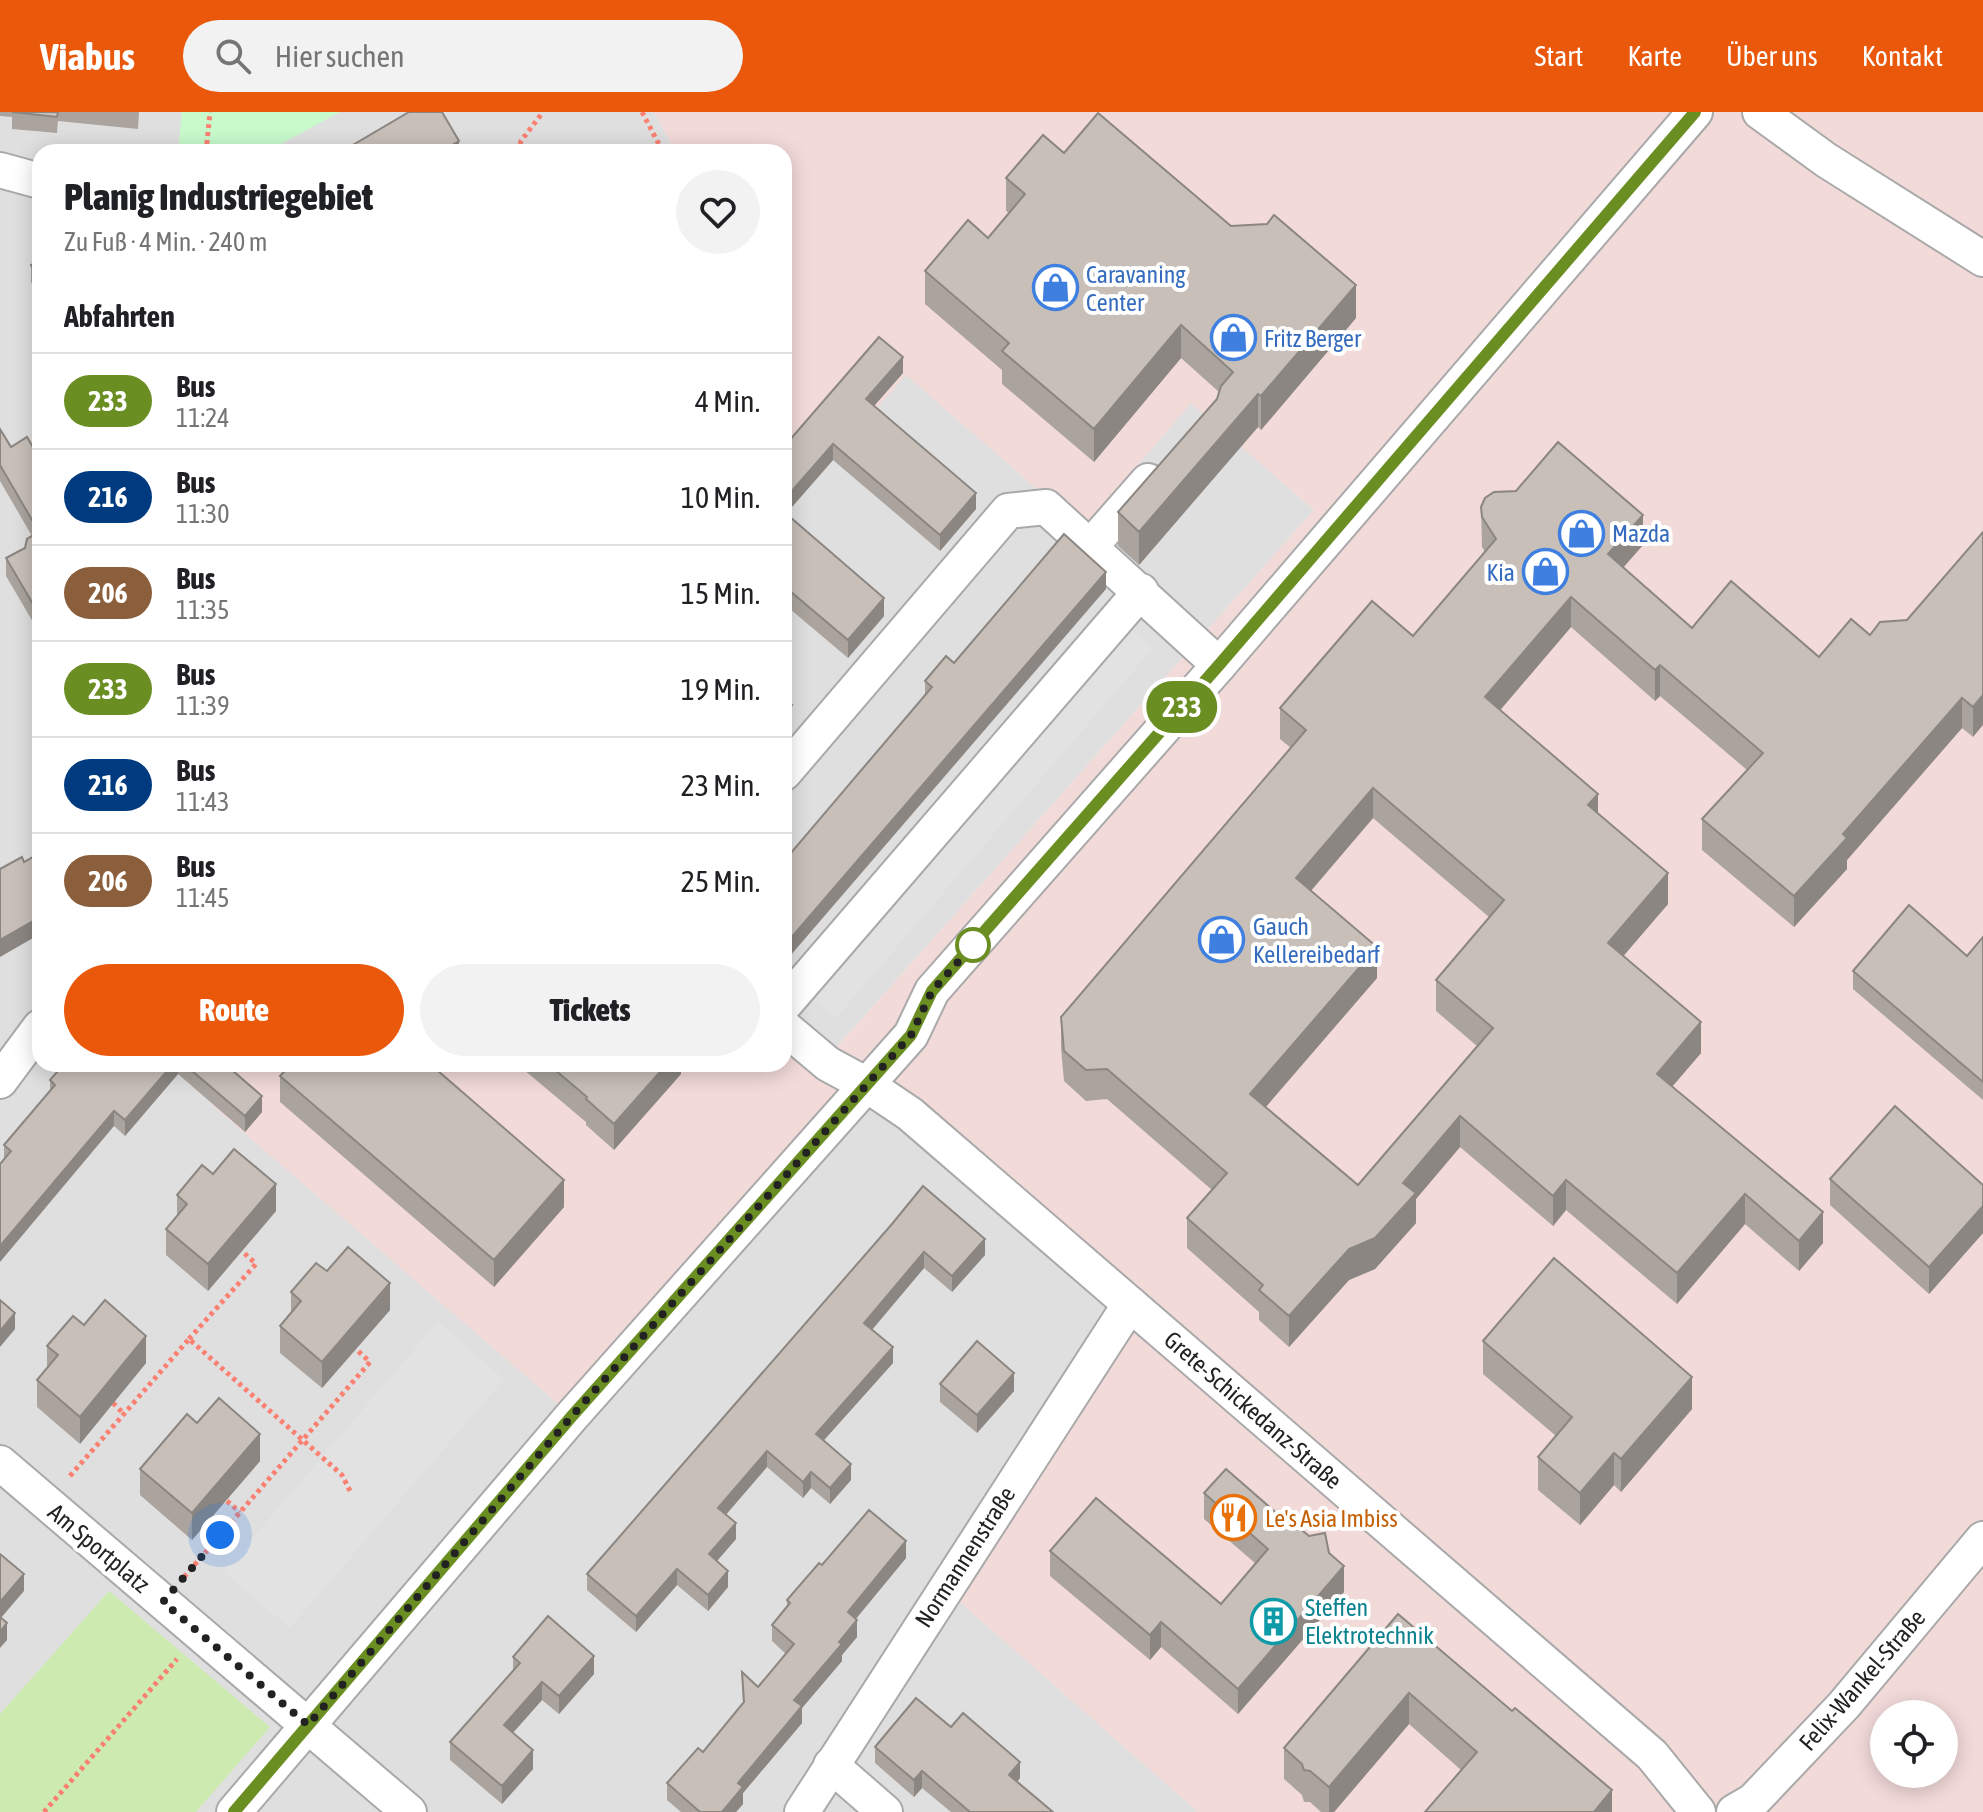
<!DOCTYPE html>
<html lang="de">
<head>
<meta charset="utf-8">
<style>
	body { margin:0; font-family:"Asap Condensed",sans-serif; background:#f2f2f2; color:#202124; height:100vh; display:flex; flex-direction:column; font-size:30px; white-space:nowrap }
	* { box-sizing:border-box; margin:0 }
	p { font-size:26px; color:#757577 }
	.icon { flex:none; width:44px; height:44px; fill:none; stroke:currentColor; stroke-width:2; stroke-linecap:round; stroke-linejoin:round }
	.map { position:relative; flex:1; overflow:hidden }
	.panel { position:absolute; left:32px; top:32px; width:760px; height:928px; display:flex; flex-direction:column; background:#fff; border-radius:24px; box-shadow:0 4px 20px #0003 }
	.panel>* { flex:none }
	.badge { padding:0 16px; border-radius:26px; font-size:28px; line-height:52px }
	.controls { position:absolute; left:1870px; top:1588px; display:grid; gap:16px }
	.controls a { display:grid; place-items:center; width:88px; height:88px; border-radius:50%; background:#fff; box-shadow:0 4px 20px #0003; font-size:40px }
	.you { position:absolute; width:40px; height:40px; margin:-20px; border:6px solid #fff; border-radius:50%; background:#1a73e8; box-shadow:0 0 0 12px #1a73e833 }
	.map>.badge { position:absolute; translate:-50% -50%; box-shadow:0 0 0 4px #fff }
	h2 { padding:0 32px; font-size:30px; line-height:72px }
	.round { display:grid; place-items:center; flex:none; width:84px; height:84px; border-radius:42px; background:#f2f2f2 }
	.summary { display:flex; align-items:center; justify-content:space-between; height:136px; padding:0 32px }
	h1 { font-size:38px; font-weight:800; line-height:60px }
	.button { display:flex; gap:16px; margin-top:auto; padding:16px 32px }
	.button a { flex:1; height:92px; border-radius:48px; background:#ea580c; color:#fff; font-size:32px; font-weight:800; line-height:92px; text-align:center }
	.button a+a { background:#f2f2f2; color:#202124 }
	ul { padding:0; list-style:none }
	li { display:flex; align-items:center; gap:24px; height:96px; padding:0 32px; border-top:2px solid #e0e0e0 }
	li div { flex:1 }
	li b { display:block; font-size:30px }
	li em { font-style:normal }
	li .badge { min-width:88px; font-weight:700; text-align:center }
	header { display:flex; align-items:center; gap:48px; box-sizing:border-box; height:112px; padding:0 40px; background:#ea580c; color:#fff }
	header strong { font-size:38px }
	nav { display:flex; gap:44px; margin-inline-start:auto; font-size:28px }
	.search { width:560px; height:72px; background:#f2f2f2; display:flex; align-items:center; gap:20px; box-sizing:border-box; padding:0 28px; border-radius:44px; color:#757577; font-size:30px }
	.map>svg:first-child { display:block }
	.residential { fill:#e0dfdf }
	.commercial { fill:#f2dad9; fill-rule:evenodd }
	.grass { fill:#cdebb0 }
	.park { fill:#c8facc }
	.parking { fill:#e2e2e2 }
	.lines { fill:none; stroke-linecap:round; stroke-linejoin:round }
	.minor-casing { stroke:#a9a9a9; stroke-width:38 }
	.path { stroke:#fa8072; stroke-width:5; stroke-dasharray:4 4; stroke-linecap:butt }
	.minor { stroke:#fff; stroke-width:34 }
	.wall { fill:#aba49e; fill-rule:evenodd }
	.shaded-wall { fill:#8b8681 }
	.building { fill:#c7bfb8; stroke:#8b8681; stroke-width:2; fill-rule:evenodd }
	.line-casing { stroke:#fff; stroke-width:18 }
	.line { stroke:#6b8e23; stroke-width:12 }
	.walk { stroke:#222; stroke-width:8; stroke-dasharray:0 14.4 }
	.stop-dot { fill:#fff; stroke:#6b8e23; stroke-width:4 }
	.labels { text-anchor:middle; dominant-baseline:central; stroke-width:8; stroke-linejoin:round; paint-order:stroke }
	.shop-label { font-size:24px; fill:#366cbe; stroke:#fff; text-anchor:start }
	.street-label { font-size:24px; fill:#222; stroke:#fff }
	.food-label { font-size:24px; fill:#c56008; stroke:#fff; text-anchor:start }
	.culture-label { font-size:24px; fill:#0d838f; stroke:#fff; text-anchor:start }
</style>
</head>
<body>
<header>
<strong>Viabus</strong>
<div class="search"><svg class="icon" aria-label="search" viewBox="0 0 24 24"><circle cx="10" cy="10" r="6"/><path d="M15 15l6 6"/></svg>Hier suchen</div>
<nav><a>Start</a><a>Karte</a><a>Über uns</a><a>Kontakt</a></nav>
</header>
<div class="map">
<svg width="1983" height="1700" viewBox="0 0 1983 1700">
	<rect width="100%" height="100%" fill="#f2efe9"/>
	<g class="residential">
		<path d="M0 0H654L676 40H40V952H245L212 993 867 973 1130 1192 945 1476 1198 1700H0Z"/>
		<path d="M906 262 1083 417 1191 290 1314 398 828 945 784 906V366L802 380Z"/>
	</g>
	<path class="commercial" d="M654 0H1983V1700H1198L945 1477 1130 1192 867 973 572 1304 212 993 245 952H784V906L829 944 1314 398 1191 291 1083 417 906 263 802 381 784 366V40H676ZM1884 1602H1944V1662H1884Z"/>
	<path class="grass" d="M109 1479 270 1615 196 1700H0V1602Z"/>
	<path class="park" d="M182 0H340L266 40H178Z"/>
	<g class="parking">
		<path d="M1131 518 1154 535 836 906 814 888Z"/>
		<path d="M438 1210 504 1267 290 1516 223 1460Z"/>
	</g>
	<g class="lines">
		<defs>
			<g id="minor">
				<path d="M1760 0 1826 48 1983 147"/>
				<path d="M0 58 40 69"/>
				<path d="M1090 435 1148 369"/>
				<path d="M784 661 1008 399 1046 395 1219 553"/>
				<path d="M784 893 1141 479"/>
				<path d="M784 915 828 952 867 973 910 1002 1652 1643 1698 1700"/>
				<path d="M0 969 40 915"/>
				<path d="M0 1351 409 1700"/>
				<path d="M831 1653 885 1700"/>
				<path d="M234 1700 572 1304 911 923 932 879 1219 553 1695 0"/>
				<path d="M802 1700 1130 1192"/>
				<path d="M1734 1700 1753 1689 1844 1593 1983 1427"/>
			</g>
		</defs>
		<use href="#minor" class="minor-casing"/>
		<g class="path">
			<path d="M642 0 663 40"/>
			<path d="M206 40 210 0"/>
			<path d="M518 40 521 29 543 0"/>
			<path d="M189 1227 256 1152 243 1140"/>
			<path d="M113 1291 123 1301"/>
			<path d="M70 1364 189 1227 342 1363 351 1381"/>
			<path d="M227 1389 240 1400"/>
			<path d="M184 1465 370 1250 357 1238"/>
			<path d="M44 1700 177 1547"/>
		</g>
		<use href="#minor" class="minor"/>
	</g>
	<g class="wall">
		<path d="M0 0H139L138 17 58 9 57 21 12 17V5L0 4Z"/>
		<path d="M1064 41 1231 114 1356 206 1261 318 1258 315 1139 453 1118 434V400L1217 287 1219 280 1181 246 1094 350 1002 272V258L925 192V159L988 126 1009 101 1006 99V66Z"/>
		<path d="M40 148V184L31 170V153Z"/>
		<path d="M903 261 874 294 976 397 940 439 833 348 784 404V339L788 334V330Z"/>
		<path d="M0 317 11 335 40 347V522L6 464V446L25 436 32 424 0 369Z"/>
		<path d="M1481 395 1643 433 1623 455 1692 516 1819 545 1907 508 1983 420 1973 625 1962 616 1847 748V757L1794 815 1702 738V707L1747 658 1660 584 1655 589 1571 515 1500 598 1598 702 1668 792 1623 844 1701 941 1672 975 1823 1131 1799 1159 1745 1112 1677 1192 1566 1098 1553 1114 1460 1035 1416 1087V1111L1375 1157 1349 1168 1289 1235 1259 1208V1200L1187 1136V1106L1212 1078 1107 987 1086 989 1064 969 1061 936V905L1291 636 1280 627V596L1413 524 1485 440 1482 435ZM1373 706 1489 805 1436 868V899L1477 934 1358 1073 1266 995 1377 866 1311 779Z"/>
		<path d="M784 412 884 504 848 546 784 492Z"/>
		<path d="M1106 477 925 584V569L954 551Z"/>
		<path d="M1983 825V988L1853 877V859L1967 844Z"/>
		<path d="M64 952H225L262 1000 245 1020 178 962 125 1024 114 1014 4 1048V1033L50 979V968Z"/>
		<path d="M517 952H681V962L614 1038 586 1013V1010Z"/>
		<path d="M280 964 564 1095 494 1175 280 990Z"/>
		<path d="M213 1062 276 1099 208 1179 166 1143V1117L177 1104V1083Z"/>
		<path d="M1830 1067 1983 1073V1121L1929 1182 1830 1093Z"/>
		<path d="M892 1112 985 1143 952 1180 924 1156 872 1218 893 1251 824 1328 851 1368 830 1392 811 1376 803 1386 767 1355 726 1402 736 1427 717 1449 728 1475 708 1499 677 1473 636 1520 587 1478V1462Z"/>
		<path d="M327 1159 390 1198 322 1276 280 1241V1214L291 1202V1180Z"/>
		<path d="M84 1213 146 1251 80 1332 37 1295V1268L47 1256V1234Z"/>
		<path d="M1483 1229 1692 1297 1621 1380 1614 1373 1580 1413 1538 1378V1345L1556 1324 1483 1262Z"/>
		<path d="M940 1272 1014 1279 977 1321 940 1290Z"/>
		<path d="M197 1311 260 1349 192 1428 140 1383V1357Z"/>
		<path d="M1204 1381 1289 1412 1329 1441 1344 1480 1238 1602 1161 1535 1150 1548 1050 1464V1439L1221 1492 1255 1451 1204 1407Z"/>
		<path d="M906 1446 856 1507 857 1525 842 1543V1549L802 1596V1611L743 1681V1692L736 1700H681L667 1688V1671L703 1640 743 1592 742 1560 758 1575 786 1542 772 1529V1513L787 1494V1488L822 1453Z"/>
		<path d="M1398 1502 1612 1700 1461 1658 1409 1612 1334 1700H1321L1310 1690H1304L1302 1683 1284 1667V1636Z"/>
		<path d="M513 1545 594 1562 559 1602 542 1588 513 1620 533 1657 502 1692 450 1648V1630L513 1558Z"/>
		<path d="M951 1615 1020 1666 1017 1670 1053 1700H951L922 1676 914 1685 875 1651V1635Z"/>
	</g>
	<g class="shaded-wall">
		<path d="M459 29V40H440Z"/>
		<path d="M1356 173V206L1261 318V284Z"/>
		<path d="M1181 213V246L1094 350V317Z"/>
		<path d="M903 245V261L866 303V287Z"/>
		<path d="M1258 282V315L1139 453V420Z"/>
		<path d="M833 332V348L784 404V388Z"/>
		<path d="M976 381V397L940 439V423Z"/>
		<path d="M40 403V420L32 424V408Z"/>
		<path d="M1643 403V433L1608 473V442Z"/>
		<path d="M1106 460V477L784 851V834Z"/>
		<path d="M1571 485V515L1485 616V585Z"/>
		<path d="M884 486V504L848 546V528Z"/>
		<path d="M1660 553V584L1655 589V558Z"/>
		<path d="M1983 583V613L1973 625V595Z"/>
		<path d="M1962 586V616L1847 748V757L1794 815V784L1843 722Z"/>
		<path d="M792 593V611L784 620V602Z"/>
		<path d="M1373 676V706L1296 796V766Z"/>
		<path d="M1598 682V713L1588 693Z"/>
		<path d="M1668 761V792L1608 862V831Z"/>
		<path d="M40 805V822L0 845V828Z"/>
		<path d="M1377 835V866L1250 1013V982Z"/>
		<path d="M1701 910V941L1657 992V962Z"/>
		<path d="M173 952H178V962L125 1024V1008Z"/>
		<path d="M667 952H681V962L614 1038V1012Z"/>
		<path d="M262 984V1000L245 1020V1004Z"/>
		<path d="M114 999V1014L0 1150V1134Z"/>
		<path d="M1460 1004V1035L1416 1087V1111L1375 1157 1349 1168 1289 1235V1204L1349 1137Z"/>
		<path d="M564 1068V1095L494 1175V1148Z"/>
		<path d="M1566 1068V1098L1553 1114V1084Z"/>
		<path d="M276 1072V1099L208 1179V1152Z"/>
		<path d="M1745 1082V1112L1677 1192V1161Z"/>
		<path d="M1983 1094V1121L1929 1182V1155Z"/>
		<path d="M1823 1100V1131L1799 1159V1129Z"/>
		<path d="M985 1127V1143L952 1180V1164Z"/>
		<path d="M924 1140V1156L864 1227V1211Z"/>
		<path d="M390 1171V1198L322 1276V1250Z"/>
		<path d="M15 1201V1217L0 1235V1219Z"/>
		<path d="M146 1224V1251L80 1332V1305Z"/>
		<path d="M893 1235V1251L816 1337V1322Z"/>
		<path d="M1014 1261V1279L977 1321V1303Z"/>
		<path d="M1692 1265V1297L1621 1380V1347Z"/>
		<path d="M260 1322V1349L192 1428V1401Z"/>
		<path d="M767 1339V1355L718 1412V1396Z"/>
		<path d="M1614 1341V1373L1580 1413V1381Z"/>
		<path d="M851 1352V1368L830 1392V1376Z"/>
		<path d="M811 1360V1376L803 1386V1370Z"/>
		<path d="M736 1411V1427L709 1458V1442Z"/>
		<path d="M906 1429V1446L848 1516V1500Z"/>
		<path d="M1344 1454V1480L1238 1602V1577Z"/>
		<path d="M677 1457V1473L636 1520V1504Z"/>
		<path d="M728 1459V1475L708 1499V1483Z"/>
		<path d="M24 1462V1479L0 1507V1490Z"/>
		<path d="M857 1508V1525L842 1543V1549L802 1596V1611L743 1681V1692L736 1700H722L738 1671 794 1588Z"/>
		<path d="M1161 1510V1535L1150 1548V1523Z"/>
		<path d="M7 1511V1528L0 1536V1520Z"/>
		<path d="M594 1544V1562L559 1602V1584Z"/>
		<path d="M542 1570V1588L504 1631V1613Z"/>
		<path d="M1409 1581V1612L1334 1700H1329V1675Z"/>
		<path d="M533 1638V1657L502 1692V1674Z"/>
		<path d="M1020 1650V1666L1009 1680V1663Z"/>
		<path d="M922 1659V1676L914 1685V1668Z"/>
		<path d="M1612 1678V1700H1594Z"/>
	</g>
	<g class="building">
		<path d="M12 0H58L57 5Z"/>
		<path d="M409 0H442L459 29 440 40H341Z"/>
		<path d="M1098 1 1231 114 1267 112 1274 103 1356 173 1261 284 1258 282 1139 420 1118 400 1217 287 1221 274 1233 260 1181 213 1094 317 1002 239 1009 231 925 159 968 108 988 126 1025 82 1006 66 1043 23 1064 41Z"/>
		<path d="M40 148V168L31 153Z"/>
		<path d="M879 225 903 245 866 287 976 381 940 423 833 332 784 388V339L790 332 788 330Z"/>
		<path d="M0 317 11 335 27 325 40 347V403L32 408 0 353Z"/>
		<path d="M1558 330 1643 403 1608 442 1692 516 1731 469 1819 545 1851 507 1870 523 1880 510 1907 508 1983 420V583L1973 595 1962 586 1843 722 1847 726 1794 784 1702 707 1763 641 1660 553 1655 558 1571 485 1485 585 1598 682 1588 693 1668 761 1608 831 1701 910 1657 962 1823 1100 1799 1129 1745 1082 1677 1161 1566 1068 1553 1084 1460 1004 1403 1071 1416 1081 1375 1126 1349 1137 1289 1204 1259 1178 1263 1173 1187 1106 1227 1061 1107 957 1086 958 1064 939 1061 905 1306 618 1280 596 1372 489 1413 524 1496 427 1482 405 1481 395 1485 386 1494 380 1516 379ZM1373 676 1504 788 1436 868 1493 916 1358 1073 1250 982 1377 835 1296 766Z"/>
		<path d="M790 405 884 486 848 528 784 474V412Z"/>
		<path d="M40 419V504L6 446 25 436 27 427Z"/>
		<path d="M1064 422 1106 460 784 834V749L932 575 925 569 946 544 954 551Z"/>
		<path d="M784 586 792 593 784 602Z"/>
		<path d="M40 741V805L0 828V757L22 745 24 750Z"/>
		<path d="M1909 793 1967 844 1983 825V970L1853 859Z"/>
		<path d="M64 952H173L125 1008 114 999 0 1134V1052L11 1039 4 1033 55 973 50 968Z"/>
		<path d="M184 952H225L262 984 245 1004Z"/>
		<path d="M291 952H430L564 1068 494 1148 280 964Z"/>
		<path d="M548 952H667L614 1012 586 987 587 985Z"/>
		<path d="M1895 994 1983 1073V1094L1929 1155 1830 1067Z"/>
		<path d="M234 1037 276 1072 208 1152 166 1117 187 1092 177 1083 202 1053 213 1062Z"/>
		<path d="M923 1074 985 1127 952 1164 924 1140 864 1211 893 1235 816 1322 851 1352 830 1376 811 1360 803 1370 767 1339 718 1396 736 1411 709 1442 728 1459 708 1483 677 1457 636 1504 587 1462 892 1112Z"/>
		<path d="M348 1135 390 1171 322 1250 280 1214 301 1189 291 1180 316 1151 327 1159Z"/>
		<path d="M1554 1146 1692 1265 1621 1347 1614 1341 1580 1381 1538 1345 1572 1305 1483 1229Z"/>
		<path d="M0 1188 15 1201 0 1219Z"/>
		<path d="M105 1188 146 1224 80 1305 37 1268 58 1243 47 1234 73 1204 84 1213Z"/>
		<path d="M977 1229 1014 1261 977 1303 940 1272Z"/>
		<path d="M219 1286 260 1322 192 1401 140 1357 187 1302 197 1311Z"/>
		<path d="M1226 1357 1289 1412 1291 1409 1309 1424 1325 1421 1329 1441 1344 1454 1238 1577 1161 1510 1150 1523 1050 1439 1096 1386 1221 1492 1268 1437 1204 1381Z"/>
		<path d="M869 1398 906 1429 848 1500 857 1508 839 1530 842 1532 794 1588 802 1594 738 1671 743 1675 722 1700H700L667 1671 698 1636 703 1640 744 1590 742 1560 758 1575 794 1532 772 1513 790 1491 787 1488 819 1451 822 1453Z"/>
		<path d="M0 1442 24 1462 0 1490Z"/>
		<path d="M1398 1502 1512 1599 1515 1596 1612 1678 1594 1700H1425L1477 1640 1409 1581 1329 1675 1310 1659 1304 1658 1302 1652 1284 1636Z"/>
		<path d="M548 1504 594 1544 559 1584 542 1570 504 1613 533 1638 502 1674 450 1630 520 1551 513 1545Z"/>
		<path d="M0 1505 7 1511 0 1520Z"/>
		<path d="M916 1586 951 1615 963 1601 1020 1650 1009 1663 1053 1700H970L922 1659 914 1668 875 1635Z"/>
	</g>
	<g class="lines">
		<defs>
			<path id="line" d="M234 1700 572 1304 911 923 932 879 1219 553 1695 0"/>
		</defs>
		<use href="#line" class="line-casing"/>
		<use href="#line" class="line"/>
		<path class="walk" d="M220 1423 163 1490 308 1613 572 1304 911 923 932 879 973 833"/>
	</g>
	<defs>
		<symbol id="shop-ring" viewBox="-11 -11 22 22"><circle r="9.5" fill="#fff" stroke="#3f7fe0" stroke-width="1.5"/><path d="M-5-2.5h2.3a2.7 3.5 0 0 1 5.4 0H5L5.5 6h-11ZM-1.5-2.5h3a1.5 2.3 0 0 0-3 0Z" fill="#3f7fe0"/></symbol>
		<symbol id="restaurant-ring" viewBox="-11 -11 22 22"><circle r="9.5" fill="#fff" stroke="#e8710a" stroke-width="1.5"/><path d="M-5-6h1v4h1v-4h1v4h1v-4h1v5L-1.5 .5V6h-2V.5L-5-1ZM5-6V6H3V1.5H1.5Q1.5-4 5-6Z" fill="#e8710a"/></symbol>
		<symbol id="building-ring" viewBox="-11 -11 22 22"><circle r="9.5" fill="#fff" stroke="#0f9aa8" stroke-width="1.5"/><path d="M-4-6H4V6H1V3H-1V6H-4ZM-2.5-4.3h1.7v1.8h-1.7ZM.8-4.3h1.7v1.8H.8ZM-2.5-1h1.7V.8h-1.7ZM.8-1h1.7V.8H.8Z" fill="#0f9aa8"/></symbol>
	</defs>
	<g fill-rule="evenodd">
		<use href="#shop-ring" x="1030" y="150" width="51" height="51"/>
		<use href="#shop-ring" x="1208" y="200" width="51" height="51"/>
		<use href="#shop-ring" x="1556" y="396" width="51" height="51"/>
		<use href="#shop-ring" x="1520" y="434" width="51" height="51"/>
		<use href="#shop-ring" x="1196" y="802" width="51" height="51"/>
		<use href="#restaurant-ring" x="1208" y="1380" width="51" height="51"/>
		<use href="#building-ring" x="1248" y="1484" width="51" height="51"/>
	</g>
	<circle class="stop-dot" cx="973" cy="833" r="16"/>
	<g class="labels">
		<g class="shop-label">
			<text x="1086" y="162">Caravaning<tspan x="1086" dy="28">Center</tspan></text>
			<text x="1264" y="226">Fritz Berger</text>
			<text x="1612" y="421">Mazda</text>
			<text x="1515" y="460" text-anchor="end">Kia</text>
			<text x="1253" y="814">Gauch<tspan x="1253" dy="28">Kellereibedarf</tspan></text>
		</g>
		<g class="street-label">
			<text transform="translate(1253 1298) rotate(41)">Grete-Schickedanz-Straße</text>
			<text transform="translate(99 1436) rotate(40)">Am Sportplatz</text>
			<text transform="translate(965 1445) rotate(-57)">Normannenstraße</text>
			<text transform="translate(1862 1568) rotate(-49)">Felix-Wankel-Straße</text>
		</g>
		<g class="food-label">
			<text x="1265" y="1406">Le's Asia Imbiss</text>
		</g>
		<g class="culture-label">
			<text x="1305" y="1495">Steffen<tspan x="1305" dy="28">Elektrotechnik</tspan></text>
		</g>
	</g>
</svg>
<div class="controls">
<a><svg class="icon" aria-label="locate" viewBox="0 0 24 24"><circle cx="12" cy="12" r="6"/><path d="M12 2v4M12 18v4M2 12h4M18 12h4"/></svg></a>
</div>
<div class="you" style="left:220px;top:1423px"></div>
<b class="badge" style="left:1182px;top:595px;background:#6b8e23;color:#fff">233</b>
<section class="panel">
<div class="summary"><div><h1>Planig Industriegebiet</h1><p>Zu Fuß · 4 Min. · 240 m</p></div><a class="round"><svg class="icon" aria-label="heart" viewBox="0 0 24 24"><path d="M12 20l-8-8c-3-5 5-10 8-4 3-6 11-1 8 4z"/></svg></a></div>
<h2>Abfahrten</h2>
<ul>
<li><span class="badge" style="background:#6b8e23;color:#fff">233</span><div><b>Bus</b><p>11:24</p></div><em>4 Min.</em></li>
<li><span class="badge" style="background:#003b80;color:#fff">216</span><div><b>Bus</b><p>11:30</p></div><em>10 Min.</em></li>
<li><span class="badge" style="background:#8b5e3c;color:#fff">206</span><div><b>Bus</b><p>11:35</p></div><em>15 Min.</em></li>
<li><span class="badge" style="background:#6b8e23;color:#fff">233</span><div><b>Bus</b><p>11:39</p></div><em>19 Min.</em></li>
<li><span class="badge" style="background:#003b80;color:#fff">216</span><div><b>Bus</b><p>11:43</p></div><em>23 Min.</em></li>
<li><span class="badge" style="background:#8b5e3c;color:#fff">206</span><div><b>Bus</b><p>11:45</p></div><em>25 Min.</em></li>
</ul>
<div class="button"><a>Route</a><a>Tickets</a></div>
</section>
</div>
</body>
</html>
